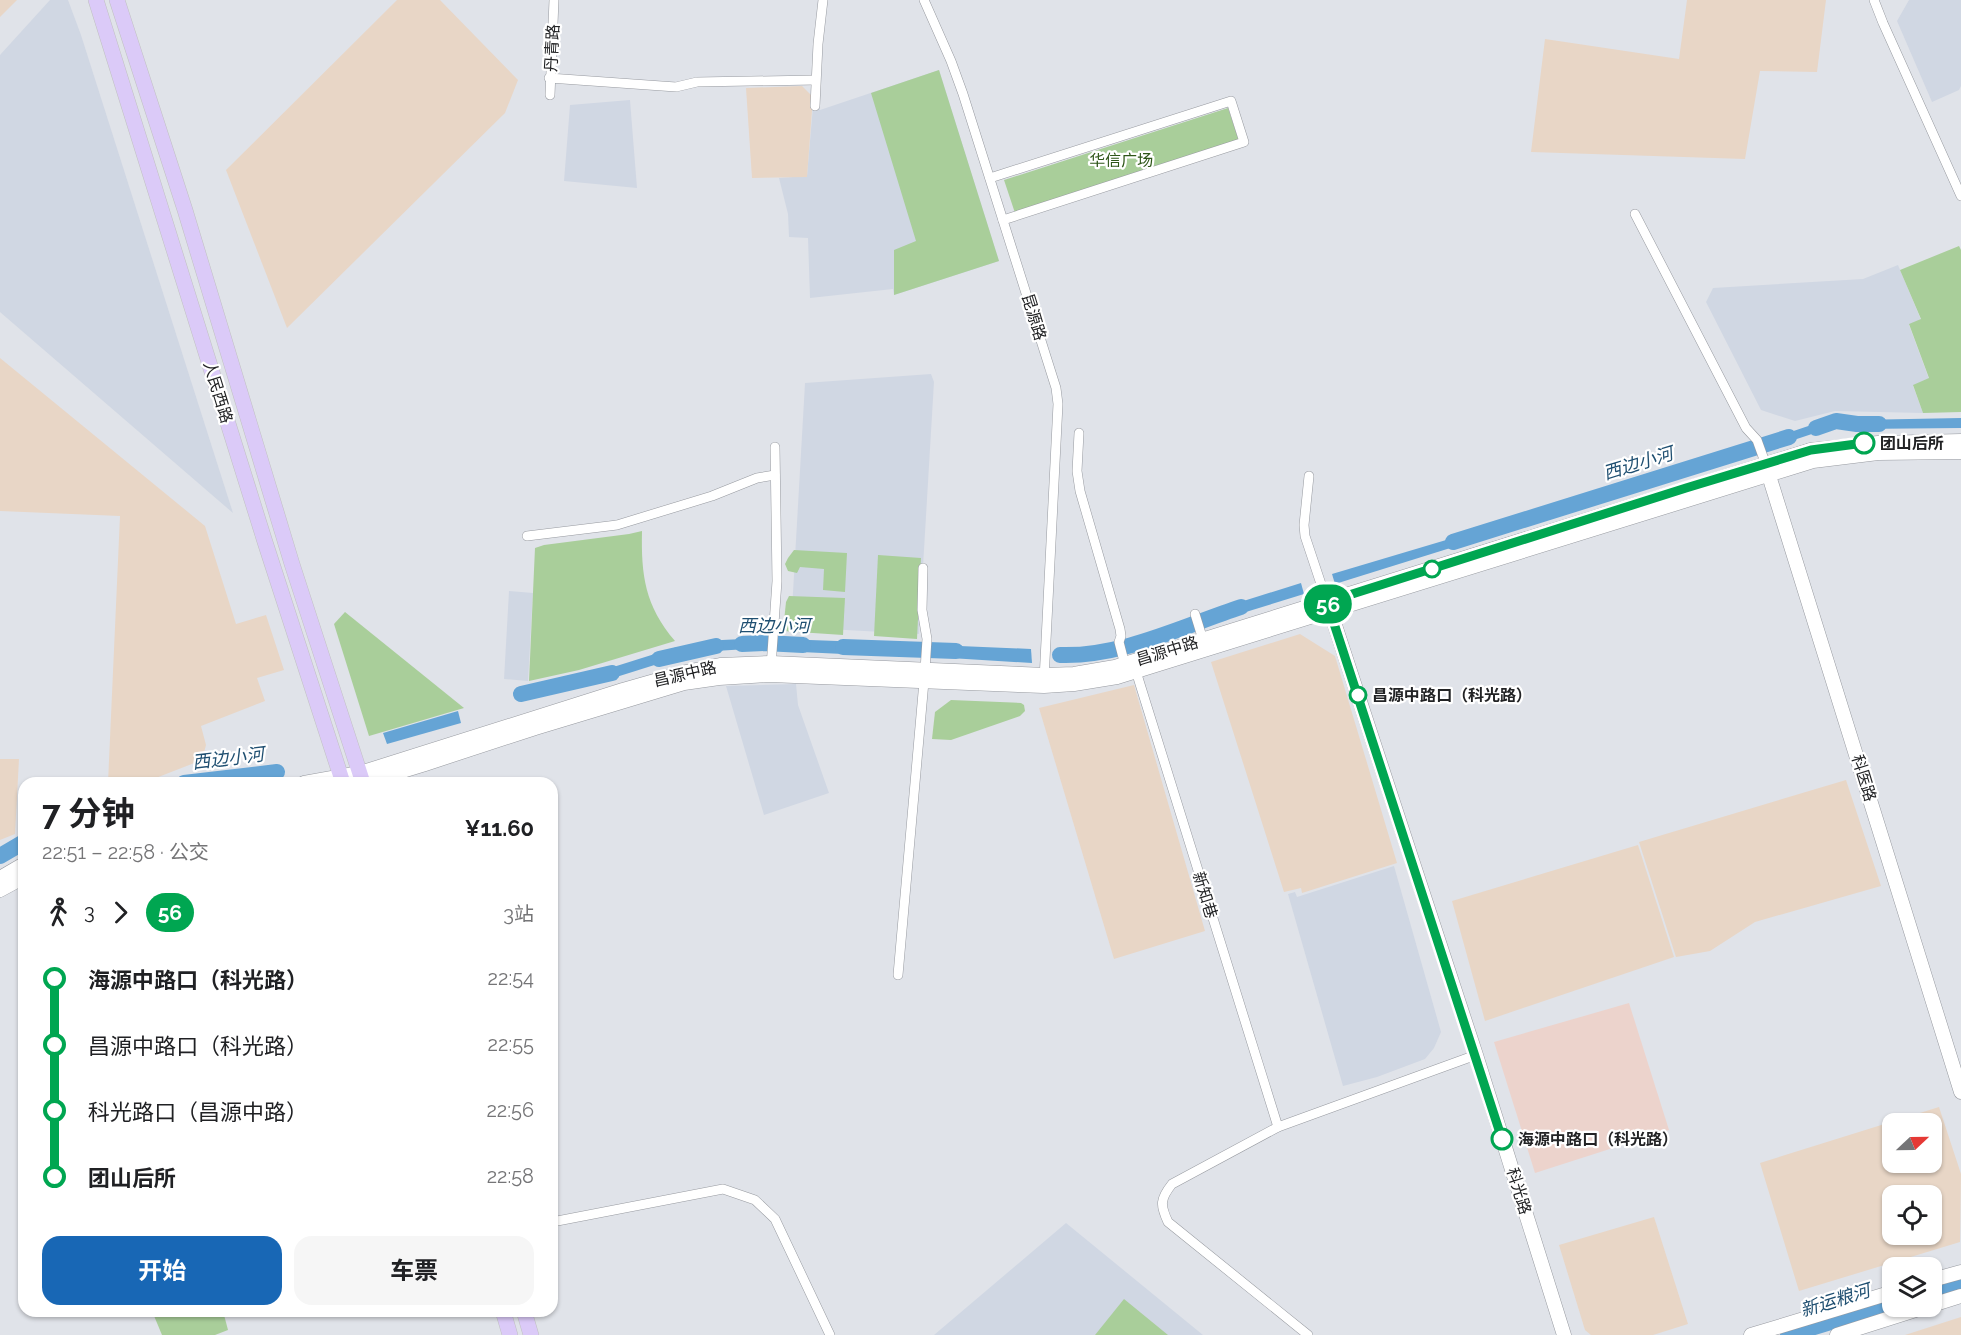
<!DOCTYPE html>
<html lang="zh">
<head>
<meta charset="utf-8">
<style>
	body { margin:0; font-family:Raleway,"Noto Sans SC",sans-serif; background:#f6f6f6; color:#202124; height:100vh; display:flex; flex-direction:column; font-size:22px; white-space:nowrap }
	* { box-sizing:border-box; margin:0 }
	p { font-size:20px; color:#757577 }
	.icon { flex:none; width:33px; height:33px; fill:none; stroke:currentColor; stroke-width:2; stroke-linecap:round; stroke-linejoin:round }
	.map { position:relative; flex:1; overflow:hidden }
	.side { position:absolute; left:18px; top:777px; width:540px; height:540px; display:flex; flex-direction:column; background:#fff; border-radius:18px; box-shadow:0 2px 4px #0004 }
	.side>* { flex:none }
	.badge { padding:0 12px; border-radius:20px; font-size:21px; line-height:39px }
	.needle { width:39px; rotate:68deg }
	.fabs { position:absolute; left:1882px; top:1113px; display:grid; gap:12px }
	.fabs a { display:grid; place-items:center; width:60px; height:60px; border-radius:12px; background:#fff; box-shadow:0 2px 4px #0004; font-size:30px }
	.map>.badge { position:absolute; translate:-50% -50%; box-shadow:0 0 0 3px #fff }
	.legs { display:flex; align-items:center; gap:9px; height:66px; padding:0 24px; font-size:20px }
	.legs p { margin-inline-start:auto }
	.summary { display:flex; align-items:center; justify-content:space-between; height:102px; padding:0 24px }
	h1 { font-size:33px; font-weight:700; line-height:45px }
	.cta { display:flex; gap:12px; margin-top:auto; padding:12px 24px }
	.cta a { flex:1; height:69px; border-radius:18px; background:#1867b5; color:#fff; font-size:24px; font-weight:700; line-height:69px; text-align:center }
	.cta a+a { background:#f6f6f6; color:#202124 }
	ul { padding:0 24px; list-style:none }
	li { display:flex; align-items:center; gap:21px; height:66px; font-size:22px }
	li i { display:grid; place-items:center; width:9px; height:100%; margin:0 8px; background:currentColor }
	li i::after { content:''; width:15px; height:15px; margin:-8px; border:4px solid; border-radius:50%; background:#fff }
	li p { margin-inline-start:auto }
	li:first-child i { background:linear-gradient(#0000 50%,currentColor 0) }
	li:last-child i { background:linear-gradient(currentColor 50%,#0000 0) }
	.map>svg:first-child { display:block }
	.built { fill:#d0d7e3 }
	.industrial { fill:#e8d6c6; fill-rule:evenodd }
	.medical { fill:#ecd3cc }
	.green { fill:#a9ce9a }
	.water { fill:#65a4d5 }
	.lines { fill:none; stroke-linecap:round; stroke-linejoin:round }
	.river { stroke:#65a4d5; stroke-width:16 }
	.street-casing { stroke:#979aa0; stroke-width:10 }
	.secondary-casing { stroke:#979aa0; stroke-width:15 }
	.primary-casing { stroke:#c1c1c2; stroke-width:16 }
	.street { stroke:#fff; stroke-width:9 }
	.secondary { stroke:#fff; stroke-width:14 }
	.primary { stroke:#dbcaf8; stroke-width:15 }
	.line-1-casing { stroke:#fff; stroke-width:14 }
	.line-1 { stroke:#00a651; stroke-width:9 }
	.stop-1-dot { fill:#fff; stroke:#00a651; stroke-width:3 }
	.labels { text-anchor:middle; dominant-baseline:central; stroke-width:4.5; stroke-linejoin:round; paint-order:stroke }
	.street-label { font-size:16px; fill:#222325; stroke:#fff }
	.park-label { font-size:16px; fill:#2e5618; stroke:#fff }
	.stop-label { font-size:16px; font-weight:bold; fill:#222325; stroke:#fff; text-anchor:start }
	.water-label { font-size:18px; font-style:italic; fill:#1f4f71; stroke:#fff }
</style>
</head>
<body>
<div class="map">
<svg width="1961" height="1335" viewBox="0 0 1961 1335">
	<rect width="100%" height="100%" fill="#e0e3e9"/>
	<g class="built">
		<path d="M50 0H68L81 35 233 513 0 312V55Z"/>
		<path d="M1909 0H1961V86L1959 90 1932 102 1897 21Z"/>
		<path d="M939 70 999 261 894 295 893 289 810 298 808 238 789 237 788 214 779 178 807 176 813 106H819L820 110Z"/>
		<path d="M630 100 637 188 564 181 570 105Z"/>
		<path d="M1898 265 1921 320 1909 325 1929 379 1913 386 1923 413 1835 411 1795 421 1761 410 1706 302 1713 288 1863 279Z"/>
		<path d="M931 374 934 382 919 634 791 627 805 383Z"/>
		<path d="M509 591 533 593 528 681 504 679Z"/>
		<path d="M796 684 798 705 829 793 764 815 726 686Z"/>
		<path d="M1394 866 1441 1032 1434 1048 1425 1059 1377 1077 1343 1086 1288 894 1295 892 1297 897Z"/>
		<path d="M1066 1223 1203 1335H934Z"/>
	</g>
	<g class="industrial">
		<path d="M0 0H17L0 17Z"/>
		<path d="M397 0H440L518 80 505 113 287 328 226 170Z"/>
		<path d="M1687 0H1826L1817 72 1760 71 1745 159 1531 152 1545 39 1679 59Z"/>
		<path d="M802 86 813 97 807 177 752 178 746 88Z"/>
		<path d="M0 358 205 526 236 624 266 615 284 670 257 678 265 701 201 726 206 745 202 760 143 783H108L120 516 0 511Z"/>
		<path d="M1300 634 1335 656 1397 863 1302 893 1301 888 1284 892 1211 662Z"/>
		<path d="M1134 685 1205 931 1114 959 1039 708Z"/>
		<path d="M0 759H19L15 834 0 840Z"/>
		<path d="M1846 780 1881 886 1755 922 1710 951 1676 957 1639 842Z"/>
		<path d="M1638 845 1674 957 1485 1021 1452 901Z"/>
		<path d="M1939 1107 1961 1174 1960 1242 1799 1291 1760 1163ZM1893 1124H1932V1162H1893ZM1893 1196H1932V1234H1893Z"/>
		<path d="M1654 1217 1688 1324 1653 1335H1591L1585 1330 1559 1245Z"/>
		<path d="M1961 1317V1335H1905Z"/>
	</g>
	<path class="medical" d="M1629 1003 1669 1130 1535 1173 1494 1042Z"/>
	<g class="green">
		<path d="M939 70 999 261 894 295V250L916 241 871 93Z"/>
		<path d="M1228 108 1239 141 1015 213 1004 180Z"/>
		<path d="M1959 246 1961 250V412L1923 413 1913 385 1929 378 1909 324 1921 319 1900 270Z"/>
		<path d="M642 531C641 575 645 606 675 641L579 670 529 681 535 548 544 545 629 534Z"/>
		<path d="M794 550 847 553 845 592 823 590 824 569 800 567 797 573 788 571 785 564 788 558Z"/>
		<path d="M878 555 921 558 917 639 874 636Z"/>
		<path d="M789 596 845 598 843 635 783 631 786 602Z"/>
		<path d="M345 612 464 708 369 736 334 624Z"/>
		<path d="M951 700 1021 703 1024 705 1025 711 1020 716 951 740 932 739 935 712Z"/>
		<path d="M1124 1299 1168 1335H1095Z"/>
		<path d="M152 1311H223L228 1330 215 1335H162Z"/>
	</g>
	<g class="water">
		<path d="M1835 417 1836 426 1770 448 1767 440Z"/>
		<path d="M1961 418V428L1857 429V420Z"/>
		<path d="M1750 443 1754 454 1688 474 1686 464Z"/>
		<path d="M1676 466 1679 476 1618 496 1615 486Z"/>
		<path d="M1606 490 1609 499 1558 515 1555 506Z"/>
		<path d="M1544 509 1547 516 1492 537 1489 528Z"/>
		<path d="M1473 532 1476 540 1335 584 1332 574Z"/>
		<path d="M1301 583 1304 594 1223 619 1218 609Z"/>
		<path d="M1185 622 1188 631 1128 651 1127 641Z"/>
		<path d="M765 638 764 648 715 651 697 655 693 645 722 640Z"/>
		<path d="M782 639 865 642 864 655 780 651Z"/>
		<path d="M875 642 921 643 920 657 876 654Z"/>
		<path d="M1113 643 1115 654 1059 661 1060 651Z"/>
		<path d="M936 645 1031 649 1032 663 934 657Z"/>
		<path d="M677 647 680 657 594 684 591 674Z"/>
		<path d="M575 677 578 688 523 700 519 689Z"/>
		<path d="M458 711 461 723 387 744 383 733Z"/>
	</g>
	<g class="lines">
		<g class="river">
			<path d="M1816 428 1836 421 1857 424H1879"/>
			<path d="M1453 542 1789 437"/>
			<path d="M742 644 765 643 803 645"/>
			<path d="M843 647 956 651"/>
			<path d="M1060 655C1122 657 1183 626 1241 607"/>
			<path d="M659 659 716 646"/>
			<path d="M521 694 612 673"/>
			<path d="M184 783 277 772"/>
			<path d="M0 856 24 842"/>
			<path d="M1932 1291 1961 1282"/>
			<path d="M1788 1335 1893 1303"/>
		</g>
		<defs>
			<g id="street">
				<path d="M924 0 951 61 963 94 1056 388 1058 404 1044 680"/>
				<path d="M1874 0 1883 23 1961 196"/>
				<path d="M549 78 676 87 697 82 815 80"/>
				<path d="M550 95 554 0"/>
				<path d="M815 106 818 44 823 0"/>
				<path d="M990 178 1231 101 1244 142 1003 220"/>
				<path d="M1635 214 1746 428 1757 440 1766 465"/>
				<path d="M1079 433 1077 471 1080 491 1120 629 1121 636 1119 642 1126 669"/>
				<path d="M1309 476 1304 525 1305 536 1327 602"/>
				<path d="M527 536 617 525 712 496 757 478 775 475"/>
				<path d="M1195 614 1203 640"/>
				<path d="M771 667 777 581 775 447"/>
				<path d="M1135 668 1278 1127"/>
				<path d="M898 975 925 670 927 639 922 610 923 568"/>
				<path d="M552 1222 723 1189 755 1200 775 1219 830 1335"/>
				<path d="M1308 1335 1168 1222C1160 1205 1160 1199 1172 1184L1278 1127 1476 1055"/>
			</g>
			<g id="secondary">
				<path d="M1766 466 1961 1092"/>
				<path d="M1328 604 1476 1055 1564 1335"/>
				<path d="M304 783 360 773 623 690 686 672 720 665 771 663 1045 675 1074 674 1115 667 1811 450 1878 443 1961 441"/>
				<path d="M363 783 425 764 535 728 684 683 719 678 770 675 1044 686 1074 684 1117 677 1813 461 1878 453 1961 452"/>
				<path d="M0 878 24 864"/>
				<path d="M0 890 24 877"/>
				<path d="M1932 1280 1961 1272"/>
				<path d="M1932 1305 1961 1296"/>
				<path d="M1751 1335 1893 1292"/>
				<path d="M1837 1335 1928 1306"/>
			</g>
			<g id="primary">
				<path d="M96 0 265 542 343 783"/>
				<path d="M117 0 185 210 292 564 363 783"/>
				<path d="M503 1311 510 1335"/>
				<path d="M524 1311 531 1335"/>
			</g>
		</defs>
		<use href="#street" class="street-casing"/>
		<use href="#secondary" class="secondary-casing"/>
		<use href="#primary" class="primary-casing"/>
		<use href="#street" class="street"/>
		<use href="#secondary" class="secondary"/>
		<use href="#primary" class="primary"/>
	</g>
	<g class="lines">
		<defs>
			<path id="line-1" d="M1502 1139 1327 602 1686 488 1811 450 1864 443"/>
		</defs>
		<use href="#line-1" class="line-1-casing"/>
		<use href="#line-1" class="line-1"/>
	</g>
	<g class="stop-1-dot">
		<circle cx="1864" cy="443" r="10"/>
		<circle cx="1432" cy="569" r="8"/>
		<circle cx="1358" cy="695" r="8"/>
		<circle cx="1502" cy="1139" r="10"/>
	</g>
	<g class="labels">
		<g class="street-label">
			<text transform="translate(552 48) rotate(-87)">丹青路</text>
			<text transform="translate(1034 317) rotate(73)">昆源路</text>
			<text transform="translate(218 392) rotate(73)">人民西路</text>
			<text transform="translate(1167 651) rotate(-17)">昌源中路</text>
			<text transform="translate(685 674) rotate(-13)">昌源中路</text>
			<text transform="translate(1864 778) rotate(73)">科医路</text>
			<text transform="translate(1205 895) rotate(73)">新知巷</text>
			<text transform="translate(1519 1191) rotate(73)">科光路</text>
		</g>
		<g class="park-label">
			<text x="1121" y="160">华信广场</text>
		</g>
		<g class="stop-label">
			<text x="1880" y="443">团山后所</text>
			<text x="1372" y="695">昌源中路口（科光路）</text>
			<text x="1518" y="1139">海源中路口（科光路）</text>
		</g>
		<g class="water-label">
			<text transform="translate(1638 463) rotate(-17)">西边小河</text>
			<text x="774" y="625">西边小河</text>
			<text transform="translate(228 758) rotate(-7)">西边小河</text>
			<text transform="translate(1835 1300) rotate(-17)">新运粮河</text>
		</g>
	</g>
</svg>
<div class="fabs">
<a><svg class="needle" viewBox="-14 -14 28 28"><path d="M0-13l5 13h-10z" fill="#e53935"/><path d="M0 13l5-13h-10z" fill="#757577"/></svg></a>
<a><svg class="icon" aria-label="locate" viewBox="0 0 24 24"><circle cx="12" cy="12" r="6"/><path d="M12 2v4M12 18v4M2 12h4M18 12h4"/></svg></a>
<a><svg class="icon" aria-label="layers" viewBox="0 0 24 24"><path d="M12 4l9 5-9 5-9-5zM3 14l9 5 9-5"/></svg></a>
</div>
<b class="badge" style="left:1328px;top:604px;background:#00a651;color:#fff">56</b>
<section class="side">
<div class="summary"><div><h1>7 分钟</h1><p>22:51 – 22:58 · 公交</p></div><b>¥11.60</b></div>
<div class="legs"><svg class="icon" aria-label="walk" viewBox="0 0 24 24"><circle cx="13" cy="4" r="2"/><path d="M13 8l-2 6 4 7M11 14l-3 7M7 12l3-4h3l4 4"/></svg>3<svg class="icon" aria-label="forward" viewBox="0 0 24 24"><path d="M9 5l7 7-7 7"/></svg><b class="badge" style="background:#00a651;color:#fff">56</b><p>3站</p></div>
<ul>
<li><i style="color:#00a651"></i><b>海源中路口（科光路）</b><p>22:54</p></li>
<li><i style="color:#00a651"></i><span>昌源中路口（科光路）</span><p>22:55</p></li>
<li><i style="color:#00a651"></i><span>科光路口（昌源中路）</span><p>22:56</p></li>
<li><i style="color:#00a651"></i><b>团山后所</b><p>22:58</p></li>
</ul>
<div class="cta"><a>开始</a><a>车票</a></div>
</section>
</div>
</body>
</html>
